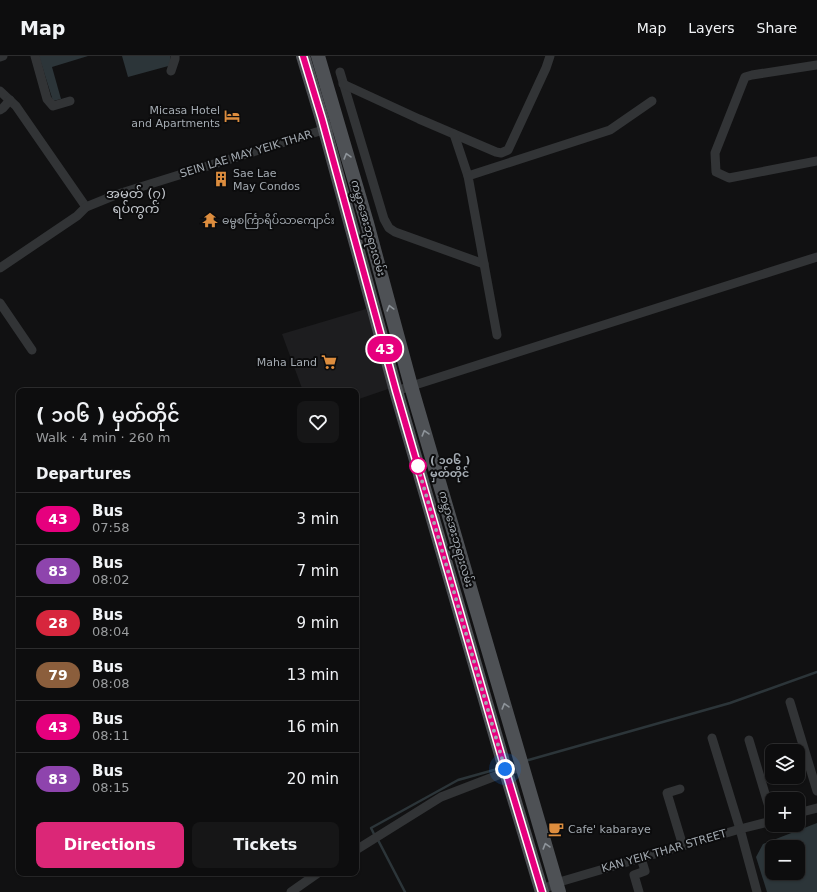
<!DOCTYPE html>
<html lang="en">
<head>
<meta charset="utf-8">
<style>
	body { margin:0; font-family:"DejaVu Sans","Noto Sans Myanmar",sans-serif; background:#161617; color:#f1f3f6; height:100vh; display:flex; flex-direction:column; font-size:15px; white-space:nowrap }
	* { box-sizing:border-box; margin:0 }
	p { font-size:13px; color:#9a9c9e }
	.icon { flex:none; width:22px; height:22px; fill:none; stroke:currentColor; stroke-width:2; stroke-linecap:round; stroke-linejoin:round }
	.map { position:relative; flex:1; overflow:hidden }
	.details { position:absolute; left:16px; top:332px; width:343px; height:488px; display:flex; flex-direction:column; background:#0d0d0e; border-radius:8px; box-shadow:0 1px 3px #0004,0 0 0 1px #2d2d2e }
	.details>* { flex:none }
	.badge { padding:0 8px; border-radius:13px; font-size:14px; line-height:26px }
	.tools { position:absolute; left:765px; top:688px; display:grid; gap:8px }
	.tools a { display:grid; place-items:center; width:40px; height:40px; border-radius:8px; background:#0d0d0e; box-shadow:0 1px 3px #0004,0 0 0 1px #2d2d2e; font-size:20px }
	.you { position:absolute; width:20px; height:20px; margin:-10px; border:3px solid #fff; border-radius:50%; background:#1a73e8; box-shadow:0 0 0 6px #1a73e833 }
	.map>.badge { position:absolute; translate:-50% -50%; box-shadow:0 0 0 2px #fff }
	h2 { padding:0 20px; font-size:15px; line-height:36px }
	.round { display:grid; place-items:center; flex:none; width:42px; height:42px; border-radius:8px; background:#161617 }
	.head { display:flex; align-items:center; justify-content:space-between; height:68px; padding:0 20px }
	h1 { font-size:19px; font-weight:600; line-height:30px }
	.button { display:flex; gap:8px; margin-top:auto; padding:8px 20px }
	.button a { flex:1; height:46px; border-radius:8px; background:#db2777; color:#fff; font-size:16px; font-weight:600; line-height:46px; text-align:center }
	.button a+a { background:#161617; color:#f1f3f6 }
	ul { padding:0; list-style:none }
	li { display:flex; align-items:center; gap:12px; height:52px; padding:0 20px; border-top:1px solid #2d2d2e }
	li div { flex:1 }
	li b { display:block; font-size:15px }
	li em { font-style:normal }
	li .badge { min-width:44px; font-weight:700; text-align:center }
	header { display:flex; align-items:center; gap:24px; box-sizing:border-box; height:56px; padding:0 20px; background:#0d0d0e; border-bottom:1px solid #2d2d2e }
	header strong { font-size:19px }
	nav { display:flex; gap:22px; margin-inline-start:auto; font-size:14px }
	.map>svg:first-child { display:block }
	.built { fill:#1d1d1f }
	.water { fill:#2c3539; fill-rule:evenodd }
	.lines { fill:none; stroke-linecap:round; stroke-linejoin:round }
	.stream { stroke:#2c3539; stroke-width:2.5 }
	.minor { stroke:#323436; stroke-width:9 }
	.primary { stroke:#4e5155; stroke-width:14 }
	.oneway { stroke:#8e949a }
	.line-casing { stroke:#fff; stroke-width:9 }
	.line { stroke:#e6007e; stroke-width:6 }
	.walk { stroke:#a3aab1; stroke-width:4; stroke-dasharray:0 7.2 }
	.stop-dot { fill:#fff; stroke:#e6007e; stroke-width:2 }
	.labels { text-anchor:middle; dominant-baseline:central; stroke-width:4; stroke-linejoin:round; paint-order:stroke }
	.poi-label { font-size:11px; fill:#a3aab1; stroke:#0c0c0d; text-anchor:start }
	.street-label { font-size:11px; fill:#a3aab1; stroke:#0c0c0d }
	.stop-label { font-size:11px; font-weight:bold; fill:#a3aab1; stroke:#0c0c0d; text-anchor:start }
	.quarter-label { font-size:13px; fill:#c4c8ce; stroke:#0c0c0d }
</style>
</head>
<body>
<header>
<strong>Map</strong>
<nav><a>Map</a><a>Layers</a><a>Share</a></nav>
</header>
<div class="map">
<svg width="817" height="836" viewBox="0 0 817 836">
	<rect width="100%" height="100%" fill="#111112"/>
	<path class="built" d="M366 253 391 332 356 344V335H303L282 278Z"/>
	<g class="water">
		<path d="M39 0H88L52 11 61 43 53 45Z"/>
		<path d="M122 0H170L172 9 128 21Z"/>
		<path d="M817 767V836H767L756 801 763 788ZM772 791H798V817H772Z"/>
	</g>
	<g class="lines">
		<g class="stream">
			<path d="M525 705 730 647 817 616"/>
			<path d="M375 780 371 772 458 724 501 712"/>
			<path d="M378 784 405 836"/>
		</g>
		<g class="minor">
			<path d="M35 0 47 43 53 50 70 45"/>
			<path d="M0 1 3 0"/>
			<path d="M817 9 752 19 745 21 715 97 716 116 729 122 817 105"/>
			<path d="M171 15 175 3V0"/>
			<path d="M340 16 384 163 389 172 395 176 484 208"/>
			<path d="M343 28 419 63 496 96 501 97 508 94 546 12 550 0"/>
			<path d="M0 35 16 50 86 151"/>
			<path d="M0 54 3 52 10 44"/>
			<path d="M454 78 468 120"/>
			<path d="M0 212 77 160 86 151 118 138 339 69"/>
			<path d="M0 247 32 294"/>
			<path d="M497 279 468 120 610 74 652 45"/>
			<path d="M396 335 817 201"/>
			<path d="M790 646 817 735"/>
			<path d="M712 682 740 773 757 836"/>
			<path d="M749 684 772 761"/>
			<path d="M680 733 667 737 683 790"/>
			<path d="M798 757 817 752"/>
			<path d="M356 794 441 741 506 716 522 711"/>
			<path d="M542 834 556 827 641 802 740 773 772 765"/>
			<path d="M291 836 318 817"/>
			<path d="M639 836 634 819 645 815 641 802"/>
		</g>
		<g class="primary">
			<path d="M303 0 322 63 396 335 506 716 542 836"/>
			<path d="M318 0 367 167 411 330 559 836"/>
		</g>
	</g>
	<defs><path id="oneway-chevron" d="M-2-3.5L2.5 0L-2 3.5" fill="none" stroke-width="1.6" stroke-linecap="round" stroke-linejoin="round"/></defs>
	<g class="oneway">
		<use href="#oneway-chevron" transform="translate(347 100) rotate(-106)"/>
		<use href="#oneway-chevron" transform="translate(390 252) rotate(-105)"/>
		<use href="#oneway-chevron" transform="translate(425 377) rotate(-106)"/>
		<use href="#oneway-chevron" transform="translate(505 650) rotate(-106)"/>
		<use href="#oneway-chevron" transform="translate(546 790) rotate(-106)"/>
	</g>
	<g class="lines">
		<defs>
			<path id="line" d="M303 0 322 63 396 335 506 716 542 836"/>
		</defs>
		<use href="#line" class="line-casing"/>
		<use href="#line" class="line"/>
		<path class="walk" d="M418 410 416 404 505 713"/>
	</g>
	<defs>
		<symbol id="hotel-bare" viewBox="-9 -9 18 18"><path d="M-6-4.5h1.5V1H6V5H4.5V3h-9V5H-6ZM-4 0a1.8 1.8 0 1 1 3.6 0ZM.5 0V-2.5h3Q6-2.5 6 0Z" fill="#dd8d3e" stroke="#0c0c0d" stroke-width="2.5" paint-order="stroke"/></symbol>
		<symbol id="building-bare" viewBox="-9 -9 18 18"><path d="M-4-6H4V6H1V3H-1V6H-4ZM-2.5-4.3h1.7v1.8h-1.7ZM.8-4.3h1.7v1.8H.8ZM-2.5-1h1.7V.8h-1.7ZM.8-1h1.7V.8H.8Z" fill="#dd8d3e" stroke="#0c0c0d" stroke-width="2.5" paint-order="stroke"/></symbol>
		<symbol id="temple-bare" viewBox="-9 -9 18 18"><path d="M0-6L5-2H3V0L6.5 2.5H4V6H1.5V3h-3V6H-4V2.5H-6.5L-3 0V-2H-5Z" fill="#dd8d3e" stroke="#0c0c0d" stroke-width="2.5" paint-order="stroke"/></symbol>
		<symbol id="supermarket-bare" viewBox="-9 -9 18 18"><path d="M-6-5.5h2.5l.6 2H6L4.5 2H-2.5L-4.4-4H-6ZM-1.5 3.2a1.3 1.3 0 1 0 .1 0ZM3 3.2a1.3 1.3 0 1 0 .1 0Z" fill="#dd8d3e" stroke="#0c0c0d" stroke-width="2.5" paint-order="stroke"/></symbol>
		<symbol id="cafe-bare" viewBox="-9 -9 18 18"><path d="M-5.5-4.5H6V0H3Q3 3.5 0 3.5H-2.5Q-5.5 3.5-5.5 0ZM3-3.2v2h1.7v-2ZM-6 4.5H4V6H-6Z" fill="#dd8d3e" stroke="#0c0c0d" stroke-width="2.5" paint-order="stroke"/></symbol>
	</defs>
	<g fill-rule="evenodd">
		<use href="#hotel-bare" x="221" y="49" width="22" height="22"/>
		<use href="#building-bare" x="210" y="112" width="22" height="22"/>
		<use href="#temple-bare" x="199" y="153" width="22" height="22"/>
		<use href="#supermarket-bare" x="318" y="295" width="22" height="22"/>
		<use href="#cafe-bare" x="545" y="762" width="22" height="22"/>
	</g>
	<circle class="stop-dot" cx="418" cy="410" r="8"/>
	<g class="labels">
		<g class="poi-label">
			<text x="220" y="54" text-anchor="end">Micasa Hotel<tspan x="220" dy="13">and Apartments</tspan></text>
			<text x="233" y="117">Sae Lae<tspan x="233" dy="13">May Condos</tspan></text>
			<text x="222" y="164">ဓမ္မစင်္ကြာရိပ်သာကျောင်း</text>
			<text x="317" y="306" text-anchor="end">Maha Land</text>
			<text x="568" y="773">Cafe' kabaraye</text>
		</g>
		<g class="street-label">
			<text transform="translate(246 98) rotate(-17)">SEIN LAE MAY YEIK THAR</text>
			<text transform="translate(368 172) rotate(74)">ကမ္ဘာအေးဘုရားလမ်း</text>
			<text transform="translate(456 483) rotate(74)">ကမ္ဘာအေးဘုရားလမ်း</text>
			<text transform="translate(664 795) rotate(-16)">KAN YEIK THAR STREET</text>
		</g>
		<g class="stop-label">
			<text x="430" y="404">( ၁၀၆ )<tspan x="430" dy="13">မှတ်တိုင်</tspan></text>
		</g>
		<g class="quarter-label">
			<text x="136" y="137">အမှတ် (၇)<tspan x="136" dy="15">ရပ်ကွက်</tspan></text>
		</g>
	</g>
</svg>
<div class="tools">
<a><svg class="icon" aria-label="layers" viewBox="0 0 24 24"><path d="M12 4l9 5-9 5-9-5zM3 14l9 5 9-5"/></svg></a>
<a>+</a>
<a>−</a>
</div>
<div class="you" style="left:505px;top:713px"></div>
<b class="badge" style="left:385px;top:293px;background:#e6007e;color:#fff">43</b>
<section class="details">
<div class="head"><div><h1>( ၁၀၆ ) မှတ်တိုင်</h1><p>Walk · 4 min · 260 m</p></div><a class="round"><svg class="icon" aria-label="heart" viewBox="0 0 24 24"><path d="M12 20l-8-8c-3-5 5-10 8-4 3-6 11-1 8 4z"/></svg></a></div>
<h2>Departures</h2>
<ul>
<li><span class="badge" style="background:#e6007e;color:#fff">43</span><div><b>Bus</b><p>07:58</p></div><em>3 min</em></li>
<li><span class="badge" style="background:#8e44ad;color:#fff">83</span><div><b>Bus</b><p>08:02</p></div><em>7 min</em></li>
<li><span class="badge" style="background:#d7263d;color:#fff">28</span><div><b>Bus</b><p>08:04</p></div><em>9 min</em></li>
<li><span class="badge" style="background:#8b5e3c;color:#fff">79</span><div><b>Bus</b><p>08:08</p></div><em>13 min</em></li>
<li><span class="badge" style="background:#e6007e;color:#fff">43</span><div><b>Bus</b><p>08:11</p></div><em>16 min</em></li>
<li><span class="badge" style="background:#8e44ad;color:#fff">83</span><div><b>Bus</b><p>08:15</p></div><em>20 min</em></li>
</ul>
<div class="button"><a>Directions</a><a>Tickets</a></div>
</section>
</div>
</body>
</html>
